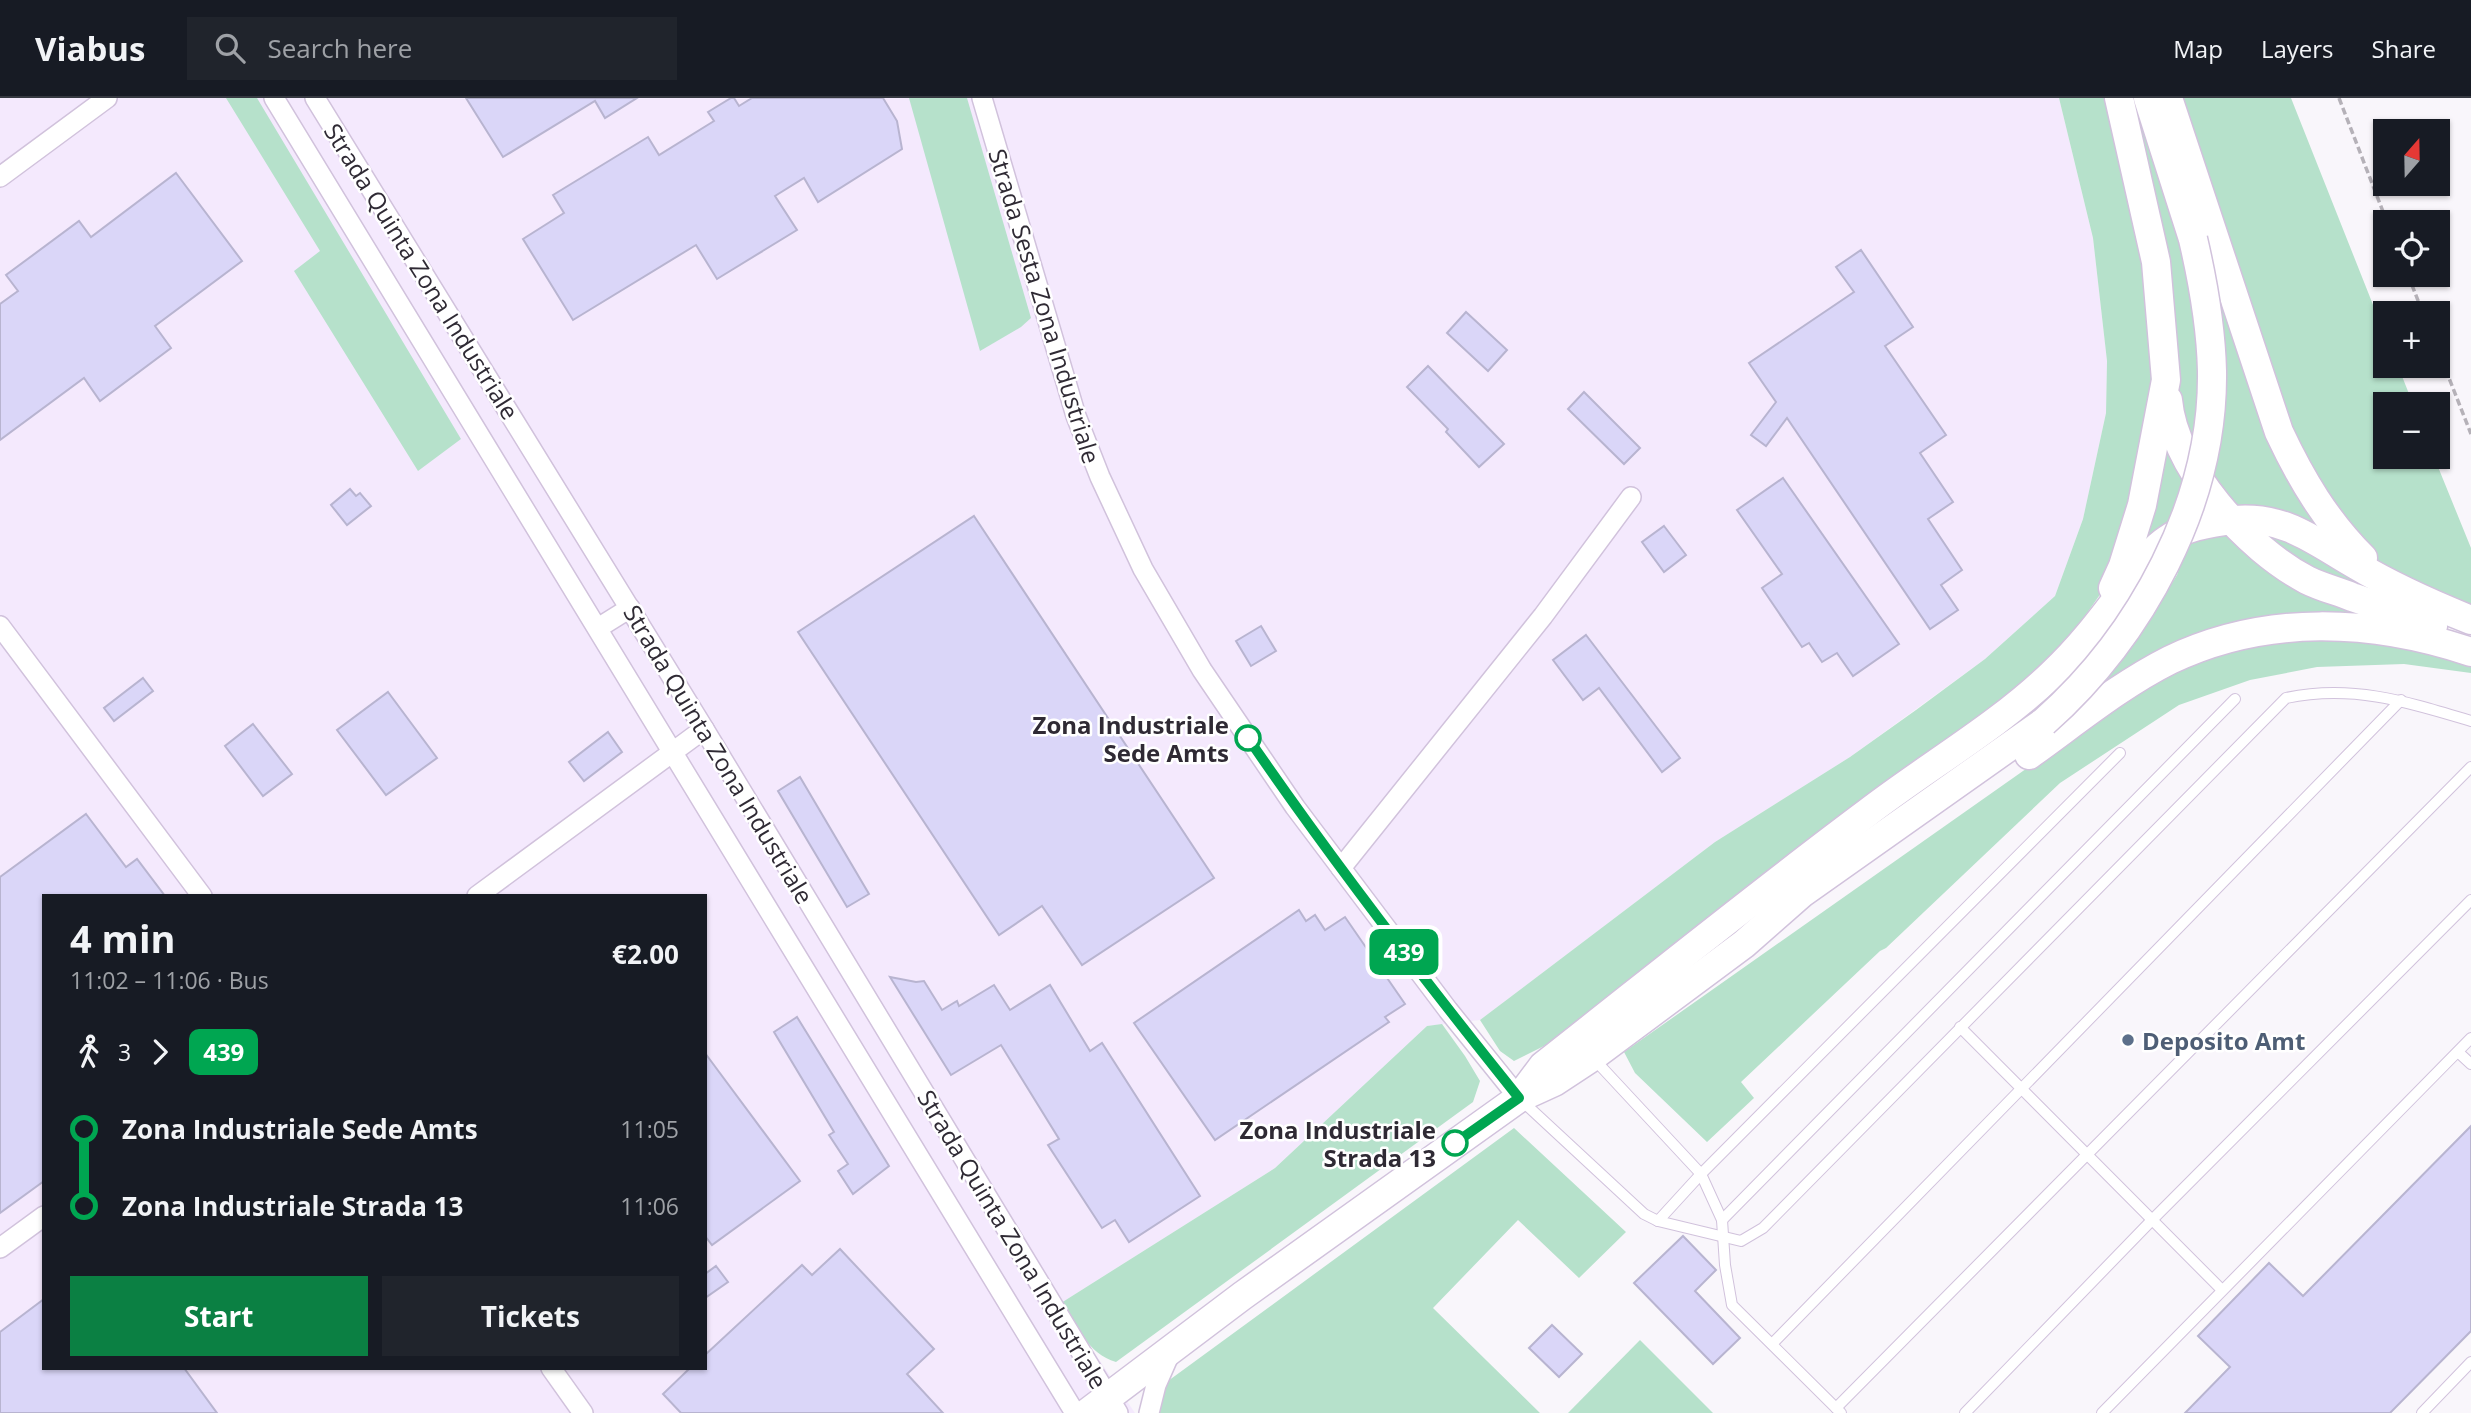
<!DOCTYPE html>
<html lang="en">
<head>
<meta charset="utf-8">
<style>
	body { margin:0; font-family:"Open Sans",sans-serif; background:#20242c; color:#f1f3f6; height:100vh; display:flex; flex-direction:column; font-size:26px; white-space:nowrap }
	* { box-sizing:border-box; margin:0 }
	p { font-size:23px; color:#9ea1a6 }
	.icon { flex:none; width:38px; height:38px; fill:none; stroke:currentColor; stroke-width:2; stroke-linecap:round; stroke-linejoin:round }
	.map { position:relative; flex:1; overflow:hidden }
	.drawer { position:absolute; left:42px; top:796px; width:665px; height:476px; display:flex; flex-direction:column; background:#171b24; border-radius:0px; box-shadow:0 2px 5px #0004 }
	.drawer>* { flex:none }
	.badge { padding:0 14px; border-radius:10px; font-size:24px; line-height:46px }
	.needle { width:46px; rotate:20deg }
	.tools { position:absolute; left:2373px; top:21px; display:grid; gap:14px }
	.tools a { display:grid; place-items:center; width:77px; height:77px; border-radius:0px; background:#171b24; box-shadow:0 2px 5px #0004; font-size:35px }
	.map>.badge { position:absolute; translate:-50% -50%; box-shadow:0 0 0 4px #fff }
	.legs { display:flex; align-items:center; gap:10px; height:77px; padding:0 28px; font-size:23px }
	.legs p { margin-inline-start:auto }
	.head { display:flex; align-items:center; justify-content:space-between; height:119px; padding:0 28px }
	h1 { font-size:38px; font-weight:700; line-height:52px }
	.cta { display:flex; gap:14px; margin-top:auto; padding:14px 28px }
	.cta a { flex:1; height:80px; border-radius:0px; background:#0b8043; color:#fff; font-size:28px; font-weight:700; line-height:80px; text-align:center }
	.cta a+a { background:#20242c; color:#f1f3f6 }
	ul { padding:0 28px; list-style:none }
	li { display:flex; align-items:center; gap:24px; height:77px; font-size:26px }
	li i { display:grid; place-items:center; width:10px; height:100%; margin:0 9px; background:currentColor }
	li i::after { content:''; width:18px; height:18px; margin:-9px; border:5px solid; border-radius:50%; background:#171b24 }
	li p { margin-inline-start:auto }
	li:first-child i { background:linear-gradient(#0000 50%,currentColor 0) }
	li:last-child i { background:linear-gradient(currentColor 50%,#0000 0) }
	header { display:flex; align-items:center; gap:42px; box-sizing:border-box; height:98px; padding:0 35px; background:#171b24; border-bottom:2px solid #363941 }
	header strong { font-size:33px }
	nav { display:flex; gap:38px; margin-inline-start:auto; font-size:24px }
	.search { width:490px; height:63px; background:#20242c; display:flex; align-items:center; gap:18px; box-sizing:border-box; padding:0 24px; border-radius:0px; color:#9ea1a6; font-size:26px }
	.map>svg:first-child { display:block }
	.built { fill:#f4e9fd; fill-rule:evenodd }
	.green { fill:#b6e1cb }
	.building { fill:#dad6f8; stroke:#b8b4d0; stroke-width:2 }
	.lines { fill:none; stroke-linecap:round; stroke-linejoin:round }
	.lane-casing { stroke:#d1c2dc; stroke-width:12 }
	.street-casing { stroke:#d1c2dc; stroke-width:22 }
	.secondary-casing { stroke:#d1c2dc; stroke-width:31 }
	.path { stroke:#b5b1b8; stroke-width:3.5; stroke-dasharray:7 3.5; stroke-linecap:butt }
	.lane { stroke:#fff; stroke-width:10 }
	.street { stroke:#fff; stroke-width:19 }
	.secondary { stroke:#fff; stroke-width:28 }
	.secondary-bridge-casing { stroke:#d1c2dc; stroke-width:31; stroke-linecap:butt }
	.secondary-bridge { stroke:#fff; stroke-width:28 }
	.line-1-casing { stroke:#fff; stroke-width:16 }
	.line-1 { stroke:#00a651; stroke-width:10 }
	.stop-1-dot { fill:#fff; stroke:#00a651; stroke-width:3.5 }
	.service-dot { fill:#5c6f8a; stroke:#fff; stroke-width:2.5 }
	.labels { text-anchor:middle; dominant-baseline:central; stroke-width:5; stroke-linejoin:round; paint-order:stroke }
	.street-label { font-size:24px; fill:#2f2a34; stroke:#fff }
	.stop-label { font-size:24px; font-weight:bold; fill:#2f2a34; stroke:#fff; text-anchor:end }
	.service-label { font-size:24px; font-weight:bold; fill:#4e5e75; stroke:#fff; text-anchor:start }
</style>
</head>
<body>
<header>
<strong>Viabus</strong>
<div class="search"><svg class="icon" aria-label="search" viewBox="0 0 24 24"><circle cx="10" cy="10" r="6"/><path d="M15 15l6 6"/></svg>Search here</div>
<nav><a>Map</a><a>Layers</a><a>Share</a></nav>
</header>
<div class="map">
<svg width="2471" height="1315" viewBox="0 0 2471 1315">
	<rect width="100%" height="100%" fill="#f9f6fb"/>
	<path class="built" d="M0 0H2059L2093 140 2107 263 2106 315 2083 421 2055 498 1985 561 1850 659 1715 744 1480 922 1427 928 1275 1070 1061 1205 1135 1315H0ZM44 798H705V1270H44Z"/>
	<g class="green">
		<path d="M226 0H257L461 341 418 373 294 173 320 153Z"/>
		<path d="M909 0H967L1031 220 1021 229 980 253Z"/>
		<path d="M2059 0H2108L2141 143 2153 288 2116 468 2099 498 2060 554 2020 589 1795 751 1556 942 1514 963 1500 953 1480 922 1715 744 1850 659 1916 612 1985 561 2055 498 2083 421 2106 315 2107 263 2093 140Z"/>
		<path d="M2132 0H2135L2206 141 2338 448 2235 416 2188 356Z"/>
		<path d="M2173 0H2291L2385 237V268H2398L2413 306H2385V359H2434L2471 450V512L2386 471 2353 443 2286 336Z"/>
		<path d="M2164 328 2221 417 2129 468Z"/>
		<path d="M2247 427 2271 430 2410 512 2312 478Z"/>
		<path d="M2216 431 2402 527 2302 519 2069 617 2137 541 2177 477 2191 436Z"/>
		<path d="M2279 538 2404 546 2471 565V575L2404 566 2317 569 2250 582 2179 607 2060 685 1886 850 1880 853 1741 984 1754 1000 1707 1044 1635 975 1624 954 2152 582 2190 562Z"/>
		<path d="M1442 926 1465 958 1480 983 1473 1004 1116 1264C1088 1256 1076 1227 1061 1205L1275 1070 1427 928Z"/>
		<path d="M1514 1030 1626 1134 1579 1180 1518 1122 1433 1210 1540 1315H1159L1168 1283Z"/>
		<path d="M1640 1242 1713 1315H1568Z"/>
	</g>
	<g class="building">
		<path d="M466 0H637L605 20 595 3 503 59Z"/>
		<path d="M731 0H734L739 8 752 0H883L897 23 902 51 818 104 804 80 775 98 797 132 717 181 696 147 573 222 523 141 564 115 553 97 648 39 659 57 714 23 708 14Z"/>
		<path d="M176 75 242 163 155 228 171 250 100 303 84 280 0 342V206L18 193 6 177 79 123 91 139Z"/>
		<path d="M1861 152 1913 229 1885 248 1946 337 1920 355 1953 404 1928 421 1962 472 1941 487 1958 512 1930 531 1787 320 1766 348 1751 337 1776 304 1749 265 1854 194 1836 169Z"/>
		<path d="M1466 214 1507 252 1488 273 1447 235Z"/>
		<path d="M1428 268 1504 346 1479 369 1446 334 1448 331 1407 289Z"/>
		<path d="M1584 294 1640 350 1624 366 1568 311Z"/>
		<path d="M1783 380 1899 546 1853 578 1837 555 1822 564 1809 545 1802 549 1762 490 1782 476 1737 412Z"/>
		<path d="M350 391 356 398 360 395 371 408 347 427 331 407Z"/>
		<path d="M974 418 1214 780 1082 867 1042 808 999 837 798 534Z"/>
		<path d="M1664 428 1686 457 1664 474 1642 444Z"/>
		<path d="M1261 528 1276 553 1251 568 1236 543Z"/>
		<path d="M1586 537 1680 660 1662 674 1599 590 1583 602 1553 562Z"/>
		<path d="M143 580 153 593 114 623 104 610Z"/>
		<path d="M388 594 437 660 386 697 337 632Z"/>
		<path d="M253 626 292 676 263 698 225 648Z"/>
		<path d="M608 634 622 654 584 683 569 664Z"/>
		<path d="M800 679 869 796 847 809 778 693Z"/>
		<path d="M86 716 126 769 137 761 165 798H44V1083L0 1115V779Z"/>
		<path d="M1299 812 1306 823 1315 817 1325 832 1345 819 1405 906 1385 919 1389 924 1215 1042 1134 925Z"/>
		<path d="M890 879 916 884 924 883 942 912 957 903 959 908 994 887 1010 912 1050 887 1090 953 1102 945 1200 1098 1129 1144 1115 1122 1102 1130 1048 1047 1059 1041 1001 947 951 977Z"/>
		<path d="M797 919 889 1068 853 1096 838 1073 848 1066 829 1037 834 1034 774 934Z"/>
		<path d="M705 955 800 1083 712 1147 705 1138Z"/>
		<path d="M2471 1028V1233L2390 1315H2185L2230 1269 2198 1238 2269 1165 2303 1198Z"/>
		<path d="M1683 1138 1716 1172 1695 1193 1740 1240 1713 1266 1634 1185Z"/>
		<path d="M840 1151 934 1251 907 1276 943 1315H681L663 1296 690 1270H705V1257L802 1167 812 1177Z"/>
		<path d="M716 1168 728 1184 705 1200V1176Z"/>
		<path d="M44 1201V1270H184L217 1315H0V1234Z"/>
		<path d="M1552 1227 1582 1256 1559 1279 1529 1250Z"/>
	</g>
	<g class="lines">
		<defs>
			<g id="lane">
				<path d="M1960 929 2222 1192"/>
				<path d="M2458 954 2471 966"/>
				<path d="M1594 961 1701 1076 1722 1122 1725 1167 1732 1207 1841 1315"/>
				<path d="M1521 1002 1644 1116 1658 1123 1741 1143 1763 1130 2286 600C2353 586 2408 604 2471 623"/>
				<path d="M1722 1122 2235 601"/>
				<path d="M1658 1123 1701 1076 2120 655"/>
				<path d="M1772 1246 2401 602"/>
				<path d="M1836 1310 2471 669"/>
				<path d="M1965 1315 2152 1122 2471 802"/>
				<path d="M2102 1315 2471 940"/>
				<path d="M2422 1315 2471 1264"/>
			</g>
			<g id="street">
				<path d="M274 0 1075 1315"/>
				<path d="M315 0 704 631 1118 1315"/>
				<path d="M982 0 1076 318 1100 379 1143 471 1202 572 1295 709 1448 912 1519 1000"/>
				<path d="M0 79 107 0"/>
				<path d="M0 528 202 798"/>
				<path d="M598 530 630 510"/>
				<path d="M1341 770 1543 518 1631 399"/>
				<path d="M477 798 704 631"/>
				<path d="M0 1150 44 1118"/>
				<path d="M551 1270 583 1315"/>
				<path d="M1149 1315 1156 1287 1171 1253"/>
			</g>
			<g id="secondary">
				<path d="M2148 0 2193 141"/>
				<path d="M2168 0 2279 334C2301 381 2326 423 2363 460"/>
				<path d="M2168 302C2174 371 2248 451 2307 482 2321 489 2337 493 2352 499 2379 508 2406 518 2433 528"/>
				<path d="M2113 490 2123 468 2142 407 2166 282 2156 164 2119 0"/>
				<path d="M2029 657C2074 625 2120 587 2170 562 2266 516 2372 521 2471 554"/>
				<path d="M1519 1000 1543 968C1651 883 1757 797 1867 715 1928 668 1997 629 2052 576 2079 551 2101 522 2123 493 2138 474 2148 454 2168 441 2186 428 2213 424 2235 422 2286 418 2314 443 2356 467 2393 489 2431 506 2471 522"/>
				<path d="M1087 1315 1242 1198 1519 1000 1554 984 1592 959 1744 846 1802 795 2044 624"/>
			</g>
		</defs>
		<use href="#lane" class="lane-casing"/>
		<use href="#street" class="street-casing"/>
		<use href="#secondary" class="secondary-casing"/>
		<g class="path">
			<path d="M2339 0 2387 124"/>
			<path d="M2408 177 2423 215"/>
			<path d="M2438 252 2471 336"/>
		</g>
		<use href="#lane" class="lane"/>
		<use href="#street" class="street"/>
		<use href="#secondary" class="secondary"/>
		<defs>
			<path id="secondary-bridge" d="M2044 624C2141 538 2214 405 2212 273 2211 228 2203 184 2193 141"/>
		</defs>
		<use href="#secondary-bridge" class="secondary-bridge-casing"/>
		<use href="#secondary-bridge" class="secondary-bridge"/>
	</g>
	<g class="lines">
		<defs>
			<path id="line-1" d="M1248 640C1333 764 1425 883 1519 1000L1455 1045"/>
		</defs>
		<use href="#line-1" class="line-1-casing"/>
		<use href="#line-1" class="line-1"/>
	</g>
	<g class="stop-1-dot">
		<circle cx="1248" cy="640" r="12"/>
		<circle cx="1455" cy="1045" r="12"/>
	</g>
	<circle class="service-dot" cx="2128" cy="942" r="7"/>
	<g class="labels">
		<g class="street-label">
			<text transform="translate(422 173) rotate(58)">Strada Quinta Zona Industriale</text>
			<text transform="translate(1045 208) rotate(73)">Strada Sesta Zona Industriale</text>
			<text transform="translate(719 656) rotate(59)">Strada Quinta Zona Industriale</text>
			<text transform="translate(1013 1141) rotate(59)">Strada Quinta Zona Industriale</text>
		</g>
		<g class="stop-label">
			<text x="1229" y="626">Zona Industriale<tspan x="1229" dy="28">Sede Amts</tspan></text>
			<text x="1436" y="1031">Zona Industriale<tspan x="1436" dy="28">Strada 13</tspan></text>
		</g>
		<g class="service-label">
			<text x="2142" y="942">Deposito Amt</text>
		</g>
	</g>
</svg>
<div class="tools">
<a><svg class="needle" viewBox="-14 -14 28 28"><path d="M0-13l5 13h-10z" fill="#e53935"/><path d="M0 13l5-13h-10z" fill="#9ea1a6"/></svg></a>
<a><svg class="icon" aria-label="locate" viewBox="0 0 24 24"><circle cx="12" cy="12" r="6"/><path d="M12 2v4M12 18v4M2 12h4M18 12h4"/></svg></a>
<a>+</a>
<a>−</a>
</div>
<b class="badge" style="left:1404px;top:854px;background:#00a651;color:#fff">439</b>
<section class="drawer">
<div class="head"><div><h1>4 min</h1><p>11:02 – 11:06 · Bus</p></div><b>€2.00</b></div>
<div class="legs"><svg class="icon" aria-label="walk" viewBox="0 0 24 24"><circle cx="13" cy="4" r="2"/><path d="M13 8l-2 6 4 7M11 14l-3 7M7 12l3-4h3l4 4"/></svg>3<svg class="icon" aria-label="forward" viewBox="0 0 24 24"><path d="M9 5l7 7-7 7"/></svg><b class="badge" style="background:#00a651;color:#fff">439</b></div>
<ul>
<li><i style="color:#00a651"></i><b>Zona Industriale Sede Amts</b><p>11:05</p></li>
<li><i style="color:#00a651"></i><b>Zona Industriale Strada 13</b><p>11:06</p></li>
</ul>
<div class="cta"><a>Start</a><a>Tickets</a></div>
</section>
</div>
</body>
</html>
